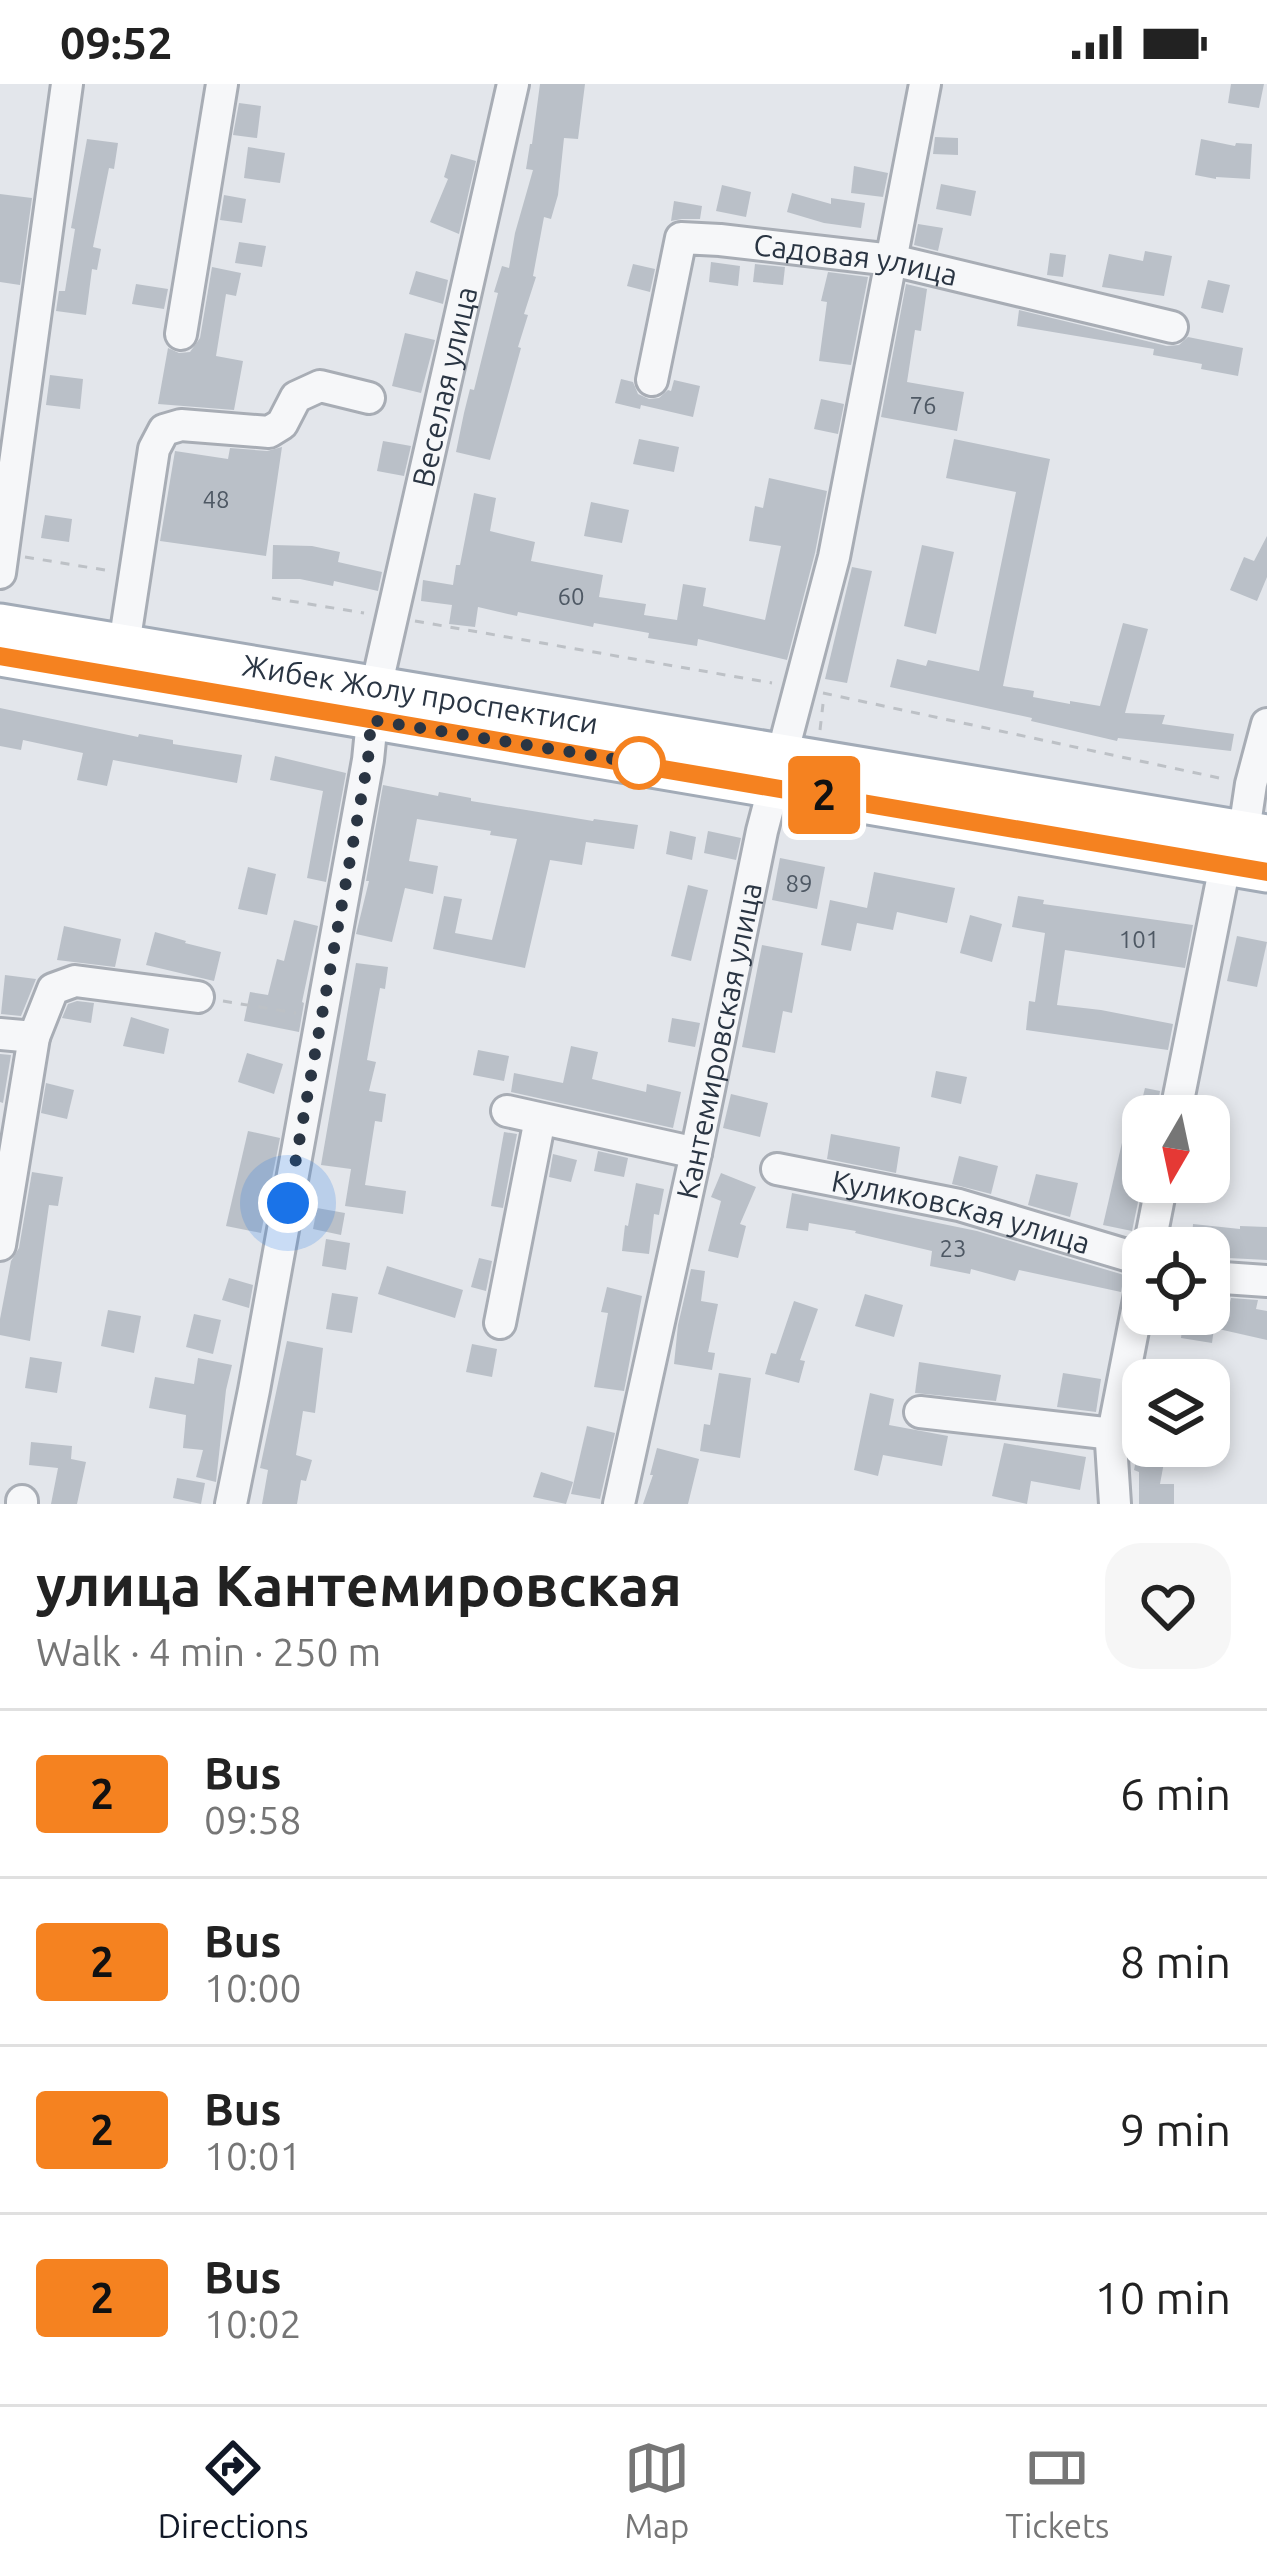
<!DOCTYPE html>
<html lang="en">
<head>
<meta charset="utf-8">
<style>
	body { margin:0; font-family:Ubuntu,sans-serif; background:#f6f6f6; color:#222; height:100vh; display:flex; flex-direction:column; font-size:45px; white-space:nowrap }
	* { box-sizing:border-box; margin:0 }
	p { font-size:39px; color:#767676 }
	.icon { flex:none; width:66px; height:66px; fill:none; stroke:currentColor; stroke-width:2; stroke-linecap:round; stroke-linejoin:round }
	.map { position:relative; height:1420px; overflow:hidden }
	.drawer { display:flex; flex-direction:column; background:#fff; flex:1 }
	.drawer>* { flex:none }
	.badge { padding:0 24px; border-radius:9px; font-size:42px; line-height:78px }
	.needle { width:78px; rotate:189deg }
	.fabs { position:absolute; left:1122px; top:1011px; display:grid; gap:24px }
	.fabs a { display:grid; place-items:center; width:108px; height:108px; border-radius:24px; background:#fff; box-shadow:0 6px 18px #0003; font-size:60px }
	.you { position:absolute; width:60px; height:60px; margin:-30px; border:9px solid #fff; border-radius:50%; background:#1a73e8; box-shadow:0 0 0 18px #1a73e833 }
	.map>.badge { position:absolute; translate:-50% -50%; box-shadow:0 0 0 6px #fff }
	.round { display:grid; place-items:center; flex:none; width:126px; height:126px; border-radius:36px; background:#f6f6f6 }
	.overview { display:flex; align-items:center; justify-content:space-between; height:204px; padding:0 36px }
	h1 { font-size:57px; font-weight:700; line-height:90px }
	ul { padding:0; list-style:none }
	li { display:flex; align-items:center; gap:36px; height:168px; padding:0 36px; border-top:3px solid #e0e0e0 }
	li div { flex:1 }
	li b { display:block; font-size:45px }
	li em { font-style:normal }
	li .badge { min-width:132px; font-weight:700; text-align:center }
	.status { display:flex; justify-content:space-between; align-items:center; height:84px; padding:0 60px; background:#fff; direction:ltr }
	.status svg { height:33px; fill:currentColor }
	.tab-bar { display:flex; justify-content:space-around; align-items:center; height:168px; border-top:3px solid #e0e0e0; background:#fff; font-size:33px; color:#767676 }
	.tab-bar a { display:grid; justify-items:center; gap:6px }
	.tab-bar .current { color:#111827 }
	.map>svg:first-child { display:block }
	.building { fill:#bac0c8 }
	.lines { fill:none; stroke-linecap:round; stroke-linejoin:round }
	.minor-casing { stroke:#a8adb5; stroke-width:36 }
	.major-casing { stroke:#a2abb7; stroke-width:45 }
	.path { stroke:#bdc1c6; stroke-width:3; stroke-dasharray:9 9; stroke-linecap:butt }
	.minor { stroke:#f6f7f9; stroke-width:30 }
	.major { stroke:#fff; stroke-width:39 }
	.line-casing { stroke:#fff; stroke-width:27 }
	.line { stroke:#f58220; stroke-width:18 }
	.walk { stroke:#2a3543; stroke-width:12; stroke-dasharray:0 21.6 }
	.stop-dot { fill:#fff; stroke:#f58220; stroke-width:6 }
	.labels { text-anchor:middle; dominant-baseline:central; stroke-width:12; stroke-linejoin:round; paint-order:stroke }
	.number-label { font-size:24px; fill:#4e5864 }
	.street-label { font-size:30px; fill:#2a3543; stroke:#f3f5f8 }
</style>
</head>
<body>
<div class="status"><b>09:52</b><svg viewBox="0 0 49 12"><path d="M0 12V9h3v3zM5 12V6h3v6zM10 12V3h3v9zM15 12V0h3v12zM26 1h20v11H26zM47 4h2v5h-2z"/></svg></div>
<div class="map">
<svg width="1267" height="1420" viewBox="0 0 1267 1420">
	<rect width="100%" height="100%" fill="#e3e6eb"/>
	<g class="building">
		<path d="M540 0H585L578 55 564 54 558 111 551 135 544 133 533 192 536 193 524 230 528 231 518 263 521 264 490 376 456 368 464 329 470 305 474 306 498 209 494 208 502 182 509 184 515 149 533 86 526 85 530 60H532Z"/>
		<path d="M1231 0H1264L1259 24 1228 19Z"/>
		<path d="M239 19 261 22 257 54 233 51Z"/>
		<path d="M935 53 958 54V71L933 70Z"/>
		<path d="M87 55 118 59 114 85 109 84 93 163 101 165 97 186 92 185 86 231 56 227 59 207H65L75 145 71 144Z"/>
		<path d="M1201 55 1235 62 1236 59 1252 60 1250 95 1216 93V95L1195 91Z"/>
		<path d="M248 63 285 69 280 99 244 94Z"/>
		<path d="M451 70 476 77 459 150 430 138 448 95 444 93Z"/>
		<path d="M854 82 888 89 883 113 851 109Z"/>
		<path d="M941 100 976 107 971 132 936 125Z"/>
		<path d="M722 101 751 108 746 133 716 127Z"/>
		<path d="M792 109 831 120V114L865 119 861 144 824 139 787 128Z"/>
		<path d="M0 110 32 114 20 201 0 198Z"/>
		<path d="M224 111 246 115 242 139 220 136Z"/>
		<path d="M674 117 702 122 700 135H682L671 137Z"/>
		<path d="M918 140 943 144 938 167 914 161Z"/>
		<path d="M239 158 266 162 262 183 235 179Z"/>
		<path d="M1145 167 1172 172 1164 212 1102 203 1109 170 1143 177Z"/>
		<path d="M1050 169 1066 171 1063 193 1047 191Z"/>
		<path d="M711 178 740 182 738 202 709 198Z"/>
		<path d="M633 180 655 185 650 208 627 202Z"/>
		<path d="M755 180 785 183 783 201 753 198Z"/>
		<path d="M212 183 241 189 236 212 226 210 216 272 243 277 234 326 158 320 168 264 179 269 190 268 200 254Z"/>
		<path d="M416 187 448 196 443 220 409 210Z"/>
		<path d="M828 188 868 193 851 281 819 277 827 218 821 217Z"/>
		<path d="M1208 196 1230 201 1223 229 1201 224Z"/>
		<path d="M136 200 168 205 164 225 132 220Z"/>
		<path d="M906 200 927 205 921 247 915 246 907 298 964 308 957 347 881 333Z"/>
		<path d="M1019 226 1167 262 1179 261 1188 253 1243 264 1238 292 1201 285 1202 280 1153 271 1154 265 1017 242Z"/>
		<path d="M405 249 435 256 421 309 392 302Z"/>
		<path d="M50 291 83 295 80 325 46 321Z"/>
		<path d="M621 295 633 298 638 310 649 315 659 314 668 306 671 307 674 296 700 302 693 333 641 321 640 325 615 319Z"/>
		<path d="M821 315 844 320 838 350 814 345Z"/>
		<path d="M639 355 679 363 674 388 633 380Z"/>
		<path d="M954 355 1050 375 1003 602 1034 607 1033 613 1070 620V617L1100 622 1123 539 1148 545 1125 629 1165 631 1162 640 1234 650 1231 667 1118 654 1117 657 1031 637 1032 634 890 603 897 575 926 582 928 576 979 587 1016 408 946 394Z"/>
		<path d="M383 357 411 362 404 392 377 387Z"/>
		<path d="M282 363 266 472 160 457 175 367 228 375 230 364 267 367Z"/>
		<path d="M769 394 827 407 815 469 787 576 698 555 697 562 648 554 649 549 594 539 593 543 518 528 517 532 478 523 475 543 449 540 452 521 421 517 423 496 453 501 456 481H460L474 409 496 414 490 447 535 458 531 477 603 491 599 513 646 520 644 531 677 536 683 500 706 504 703 522 765 536 781 462 749 457 755 422 763 424Z"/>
		<path d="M591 418 629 426 622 459 584 452Z"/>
		<path d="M45 431 72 435 69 458 41 454Z"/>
		<path d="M1267 452V493L1257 517 1230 506 1244 473 1254 477Z"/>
		<path d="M273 461 312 462 340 468 338 478 382 488 378 507 334 497 333 502 300 495H272Z"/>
		<path d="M922 461 954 468 936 550 904 542Z"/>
		<path d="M852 483 872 487 847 599 825 595Z"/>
		<path d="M0 624 138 653 139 650 173 656V660L242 671 237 699 113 676 107 702 77 696 83 669 23 656 21 666 0 662Z"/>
		<path d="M275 672 346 689 326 798 307 794 323 707 270 696Z"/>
		<path d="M383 701 438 712 439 708 471 714V717L593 737 594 735 638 741 634 765 586 758 582 781 550 776 525 884 433 865 444 812 462 815 455 849 492 856 517 755 490 751 491 747 417 735 409 777 438 782 433 810 405 804 392 858 356 850 369 797H366Z"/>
		<path d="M670 747 696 753 692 776 666 770Z"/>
		<path d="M708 747 741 754 736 776 704 769Z"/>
		<path d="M780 774 825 783 817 825 772 816Z"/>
		<path d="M248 783 276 790 267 831 238 825Z"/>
		<path d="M874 788 955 804 947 839 897 828 893 846 857 839 851 867 821 861 830 816 867 824Z"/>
		<path d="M688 801 708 806 691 877 671 872Z"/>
		<path d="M1018 812 1044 816 1043 820 1193 841 1185 884 1065 866 1057 921 1101 926 1173 940 1168 966 1026 946 1029 917 1035 918 1045 849 1012 843Z"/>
		<path d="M970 831 1002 840 992 878 960 869Z"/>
		<path d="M294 836 318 842 302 918 304 919 299 948 244 937 250 908 268 911 277 875 284 877Z"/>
		<path d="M64 842 121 855 115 883 57 876Z"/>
		<path d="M155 848 186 857 185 859 221 868 214 897 146 881Z"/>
		<path d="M1237 852 1267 858 1257 903 1227 897Z"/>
		<path d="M762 861 803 869 792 929 783 927 775 969 742 963Z"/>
		<path d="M356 879 388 883 385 905 380 904 367 976 376 978 369 1007 386 1010 382 1038 375 1037 365 1101 406 1107 403 1130 345 1122 351 1085 321 1081Z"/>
		<path d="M5 891 36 895 21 932 1 930Z"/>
		<path d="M77 917 94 919 91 939 62 934 68 920Z"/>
		<path d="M131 933 169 945 164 970 123 962Z"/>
		<path d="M672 934 700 939 695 963 668 958Z"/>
		<path d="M571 962 598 968 592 995 646 1008 647 1000 681 1008 673 1044 511 1008 514 989 563 999Z"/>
		<path d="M478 966 509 972 504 997 473 991Z"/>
		<path d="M247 969 283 980 274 1010 238 998Z"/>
		<path d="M0 970 11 971 3 1019 0 1018Z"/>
		<path d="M936 987 967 993 961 1020 931 1013Z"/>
		<path d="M46 999 74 1006 67 1035 41 1029Z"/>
		<path d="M1145 1004 1160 1007 1156 1032H1138Z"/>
		<path d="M731 1010 768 1019 760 1053 723 1044Z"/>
		<path d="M248 1047 280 1054 261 1149 226 1142Z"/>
		<path d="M504 1048 517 1050 503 1124 491 1122Z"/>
		<path d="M831 1050 900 1063 896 1089 827 1075Z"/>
		<path d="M1124 1050 1143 1054V1094L1132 1147 1103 1141Z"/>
		<path d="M598 1067 628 1074 624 1093 594 1087Z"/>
		<path d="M553 1070 577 1076 571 1098 549 1093Z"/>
		<path d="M959 1072 998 1082 991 1110 952 1100Z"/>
		<path d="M32 1088 63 1093 58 1122 49 1121 30 1257 0 1251V1235L11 1177 19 1164Z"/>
		<path d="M721 1089 756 1103 740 1140 746 1142 738 1174 708 1167 721 1117 711 1113Z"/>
		<path d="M1036 1090 1078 1099 1070 1133 1028 1121Z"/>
		<path d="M636 1099 664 1105 659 1131 654 1130 649 1170 622 1167 625 1141 628 1142Z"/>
		<path d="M792 1109 977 1147 1124 1191 1121 1208 1019 1186 1015 1197 971 1185 970 1190 930 1182 932 1167 855 1149 856 1147 809 1139 808 1147 786 1144Z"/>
		<path d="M317 1124 345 1129 341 1151 313 1145Z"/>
		<path d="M1193 1140 1240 1145V1142L1267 1143V1176L1209 1173V1164H1191Z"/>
		<path d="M326 1155 350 1159 346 1186 322 1182Z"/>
		<path d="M479 1174 492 1177 486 1207 471 1203Z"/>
		<path d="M387 1182 463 1206 455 1234 378 1210Z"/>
		<path d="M691 1185 705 1187 701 1217 718 1220 708 1268 715 1269 712 1286 674 1280 678 1241Z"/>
		<path d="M229 1194 253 1201 249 1224 222 1216Z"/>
		<path d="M607 1203 642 1212 624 1307 594 1303 608 1229 601 1228Z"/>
		<path d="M332 1209 358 1213 352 1249 326 1245Z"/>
		<path d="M865 1210 903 1221 894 1253 855 1242Z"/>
		<path d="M1231 1214 1258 1216 1256 1225 1267 1227V1256L1214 1244 1212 1259 1181 1254 1184 1230 1209 1228 1227 1231Z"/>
		<path d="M794 1217 818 1225 800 1276 805 1277 799 1299 765 1290 771 1269 776 1270Z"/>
		<path d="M108 1226 141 1232 134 1269 101 1262Z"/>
		<path d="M194 1230 221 1236 213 1270 186 1263Z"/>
		<path d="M287 1257 323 1264 315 1329 303 1327 296 1371 312 1376 306 1397 301 1396 297 1420H262L268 1386 260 1384Z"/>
		<path d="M472 1260 497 1265 492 1293 466 1288Z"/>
		<path d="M30 1273 62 1278 57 1309 25 1304Z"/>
		<path d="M198 1274 232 1281 226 1306 216 1398 196 1393 203 1366 183 1364 186 1331 149 1324 155 1293 194 1300Z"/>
		<path d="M919 1278 1001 1291 996 1317 915 1309Z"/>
		<path d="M719 1289 751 1294 740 1374 700 1367 704 1340 710 1341Z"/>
		<path d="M1063 1289 1101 1295 1096 1328 1057 1323Z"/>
		<path d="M870 1309 894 1315 889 1341 948 1352 942 1382 883 1371 878 1392 854 1386Z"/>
		<path d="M587 1342 615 1349 600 1415 571 1410Z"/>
		<path d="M31 1358 72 1362 71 1375 86 1378 77 1420H51L58 1384 29 1381Z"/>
		<path d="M1004 1359 1086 1373 1080 1406 1031 1397 1027 1420 992 1412Z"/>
		<path d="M1139 1362H1167L1160 1400H1174V1420H1139V1388L1134 1386Z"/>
		<path d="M657 1364 699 1375 688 1420H643L653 1391H650Z"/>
		<path d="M541 1388 573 1398 566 1420 533 1413Z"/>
		<path d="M177 1394 205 1399 201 1420 173 1414Z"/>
	</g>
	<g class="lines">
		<defs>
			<g id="minor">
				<path d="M181 250 222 0"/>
				<path id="s1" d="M652 296 681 154 720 156 892 176 1172 243"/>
				<path d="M0 489 67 0"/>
				<path d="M124 561 154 365 164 346 181 341 269 348 282 340 296 313 320 302 369 314"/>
				<path id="s2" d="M376 604 513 0"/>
				<path d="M0 950 34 953 53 905 75 897 198 913"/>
				<path d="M507 1027 696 1069"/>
				<path d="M1175 1032 1225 781 1244 747 1251 700 1267 640"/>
				<path id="s3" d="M777 1085 959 1121 1143 1176"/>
				<path d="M0 1161 34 953"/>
				<path d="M1149 1164 1162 1098"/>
				<path d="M1209 1193 1267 1197"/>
				<path d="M500 1239 540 1035"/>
				<path d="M920 1328 1113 1350"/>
				<path d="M22 1420V1417"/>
				<path d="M231 1420 254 1306 368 676 372 636"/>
				<path id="s4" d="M619 1420 696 1069 762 747 834 473 925 0"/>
				<path d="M1115 1420 1111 1359 1143 1195"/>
			</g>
			<g id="major">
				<path id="s5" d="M0 540 1267 751"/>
				<path d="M0 572 1267 788"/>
			</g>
		</defs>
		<use href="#minor" class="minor-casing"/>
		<use href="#major" class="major-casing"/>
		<g class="path">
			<path d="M25 473 111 487"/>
			<path d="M272 514 364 529"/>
			<path d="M415 537 772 599"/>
			<path d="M823 609 1224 695"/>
			<path d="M820 646 823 620"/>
			<path d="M223 917 296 929"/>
		</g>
		<use href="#minor" class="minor"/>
		<use href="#major" class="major"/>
	</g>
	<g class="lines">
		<defs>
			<path id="line" d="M0 572 1267 788"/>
		</defs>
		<use href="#line" class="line-casing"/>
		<use href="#line" class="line"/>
		<path class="walk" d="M288 1119 368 676 371 636 639 679"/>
	</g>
	<circle class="stop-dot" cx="639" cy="679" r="24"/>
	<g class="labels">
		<g class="number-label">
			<text x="923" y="321">76</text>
			<text x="216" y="415">48</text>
			<text x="571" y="512">60</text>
			<text x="799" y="799">89</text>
			<text x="1139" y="855">101</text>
			<text x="953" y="1164">23</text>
		</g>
		<g class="street-label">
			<text stroke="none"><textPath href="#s1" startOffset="321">Садовая улица</textPath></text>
			<text stroke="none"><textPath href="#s2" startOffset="309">Веселая улица</textPath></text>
			<text stroke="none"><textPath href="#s5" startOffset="426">Жибек Жолу проспектиси</textPath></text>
			<text stroke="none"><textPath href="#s4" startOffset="474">Кантемировская улица</textPath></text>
			<text stroke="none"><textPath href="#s3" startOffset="189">Куликовская улица</textPath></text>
		</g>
	</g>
</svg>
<div class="fabs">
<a><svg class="needle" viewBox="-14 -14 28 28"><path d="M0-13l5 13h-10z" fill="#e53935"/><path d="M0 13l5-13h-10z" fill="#767676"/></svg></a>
<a><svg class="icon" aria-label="locate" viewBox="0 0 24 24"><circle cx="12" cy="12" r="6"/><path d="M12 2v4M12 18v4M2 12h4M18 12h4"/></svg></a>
<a><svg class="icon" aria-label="layers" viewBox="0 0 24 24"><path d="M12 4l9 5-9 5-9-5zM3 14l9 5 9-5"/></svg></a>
</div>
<div class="you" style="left:288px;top:1119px"></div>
<b class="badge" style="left:824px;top:711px;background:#f58220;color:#111">2</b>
</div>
<section class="drawer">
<div class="overview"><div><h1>улица Кантемировская</h1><p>Walk · 4 min · 250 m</p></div><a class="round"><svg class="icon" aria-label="heart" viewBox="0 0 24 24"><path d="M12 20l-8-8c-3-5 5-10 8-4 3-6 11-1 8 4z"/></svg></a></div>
<ul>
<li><span class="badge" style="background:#f58220;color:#111">2</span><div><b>Bus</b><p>09:58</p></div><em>6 min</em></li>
<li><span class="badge" style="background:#f58220;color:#111">2</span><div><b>Bus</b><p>10:00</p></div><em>8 min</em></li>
<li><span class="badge" style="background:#f58220;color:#111">2</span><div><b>Bus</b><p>10:01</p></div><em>9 min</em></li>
<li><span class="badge" style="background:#f58220;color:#111">2</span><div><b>Bus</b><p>10:02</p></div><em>10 min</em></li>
</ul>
</section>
<nav class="tab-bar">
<a class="current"><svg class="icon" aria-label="directions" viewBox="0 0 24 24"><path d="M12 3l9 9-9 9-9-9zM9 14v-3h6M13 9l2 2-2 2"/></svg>Directions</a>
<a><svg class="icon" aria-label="map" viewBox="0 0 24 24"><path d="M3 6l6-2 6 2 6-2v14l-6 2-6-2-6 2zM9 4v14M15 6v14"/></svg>Map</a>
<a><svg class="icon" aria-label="tickets" viewBox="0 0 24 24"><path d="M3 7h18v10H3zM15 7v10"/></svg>Tickets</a>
</nav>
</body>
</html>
